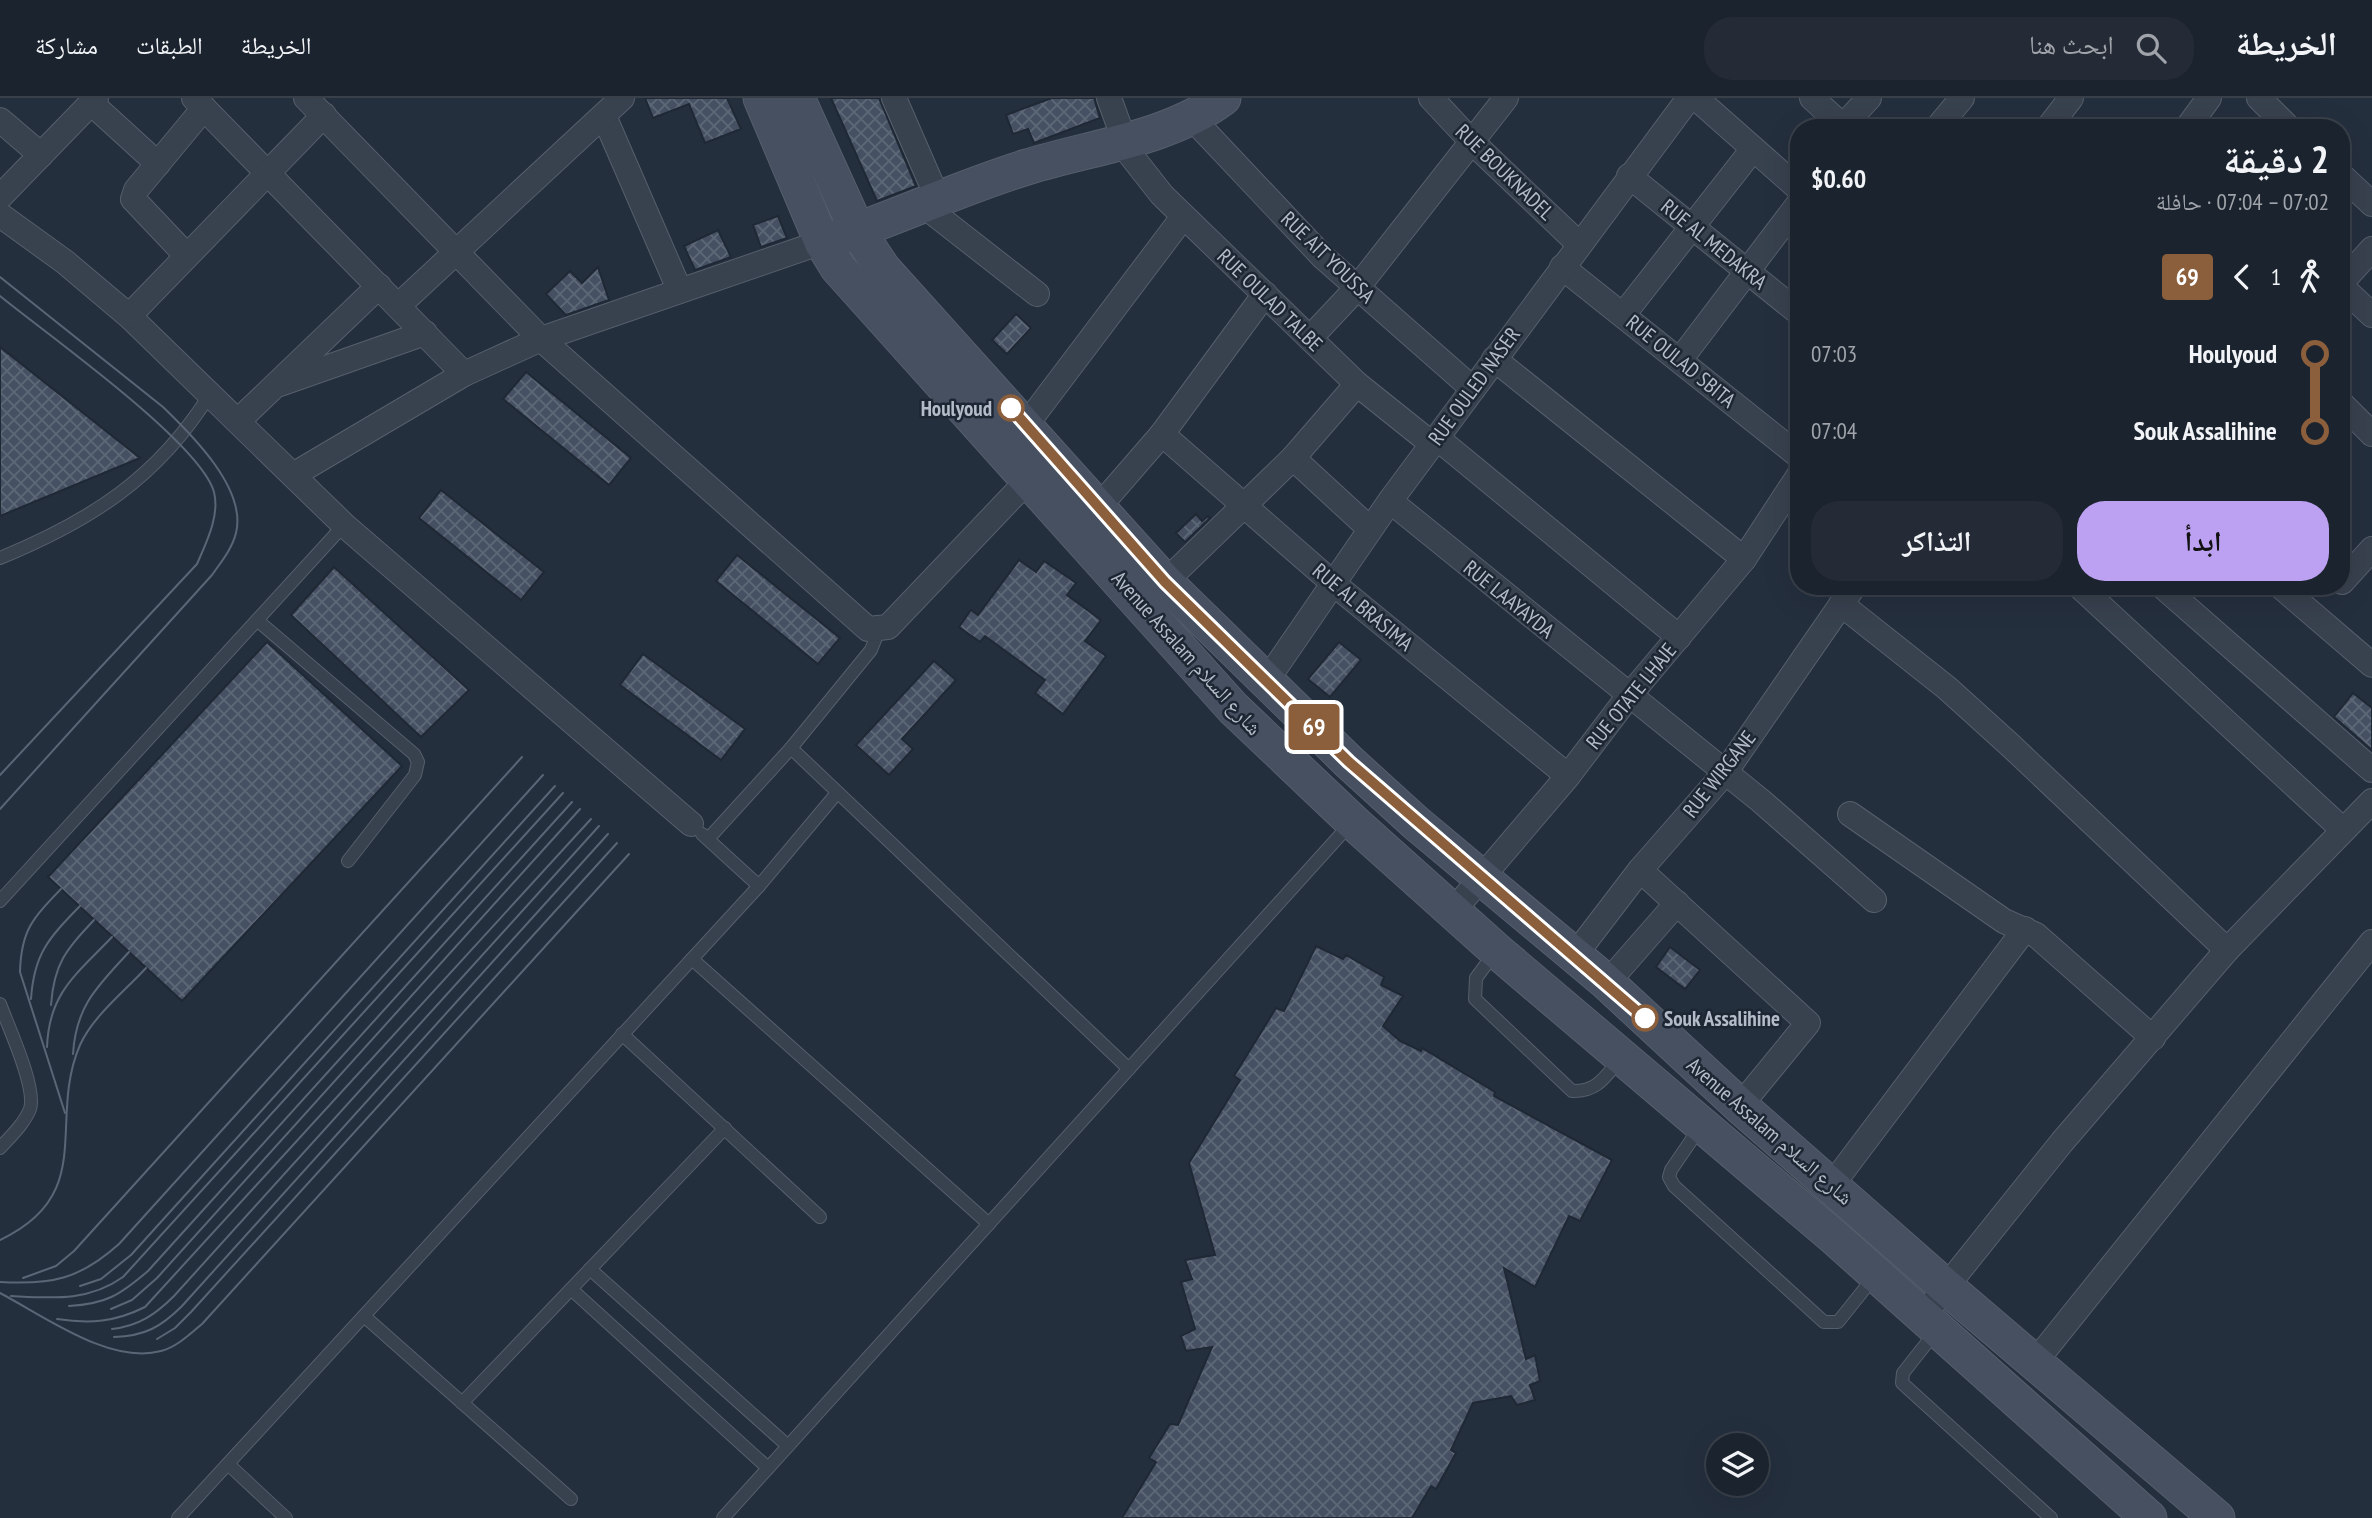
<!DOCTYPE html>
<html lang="ar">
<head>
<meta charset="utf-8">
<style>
	body { margin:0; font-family:"PT Sans Narrow","Noto Naskh Arabic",sans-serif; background:#242b36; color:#f1f3f6; direction:rtl; height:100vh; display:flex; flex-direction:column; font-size:26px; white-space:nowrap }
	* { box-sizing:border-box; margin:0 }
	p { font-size:23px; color:#a0a4aa }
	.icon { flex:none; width:38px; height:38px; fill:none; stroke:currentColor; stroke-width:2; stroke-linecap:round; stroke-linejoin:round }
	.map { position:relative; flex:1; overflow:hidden; direction:ltr }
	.side { position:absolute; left:1790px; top:21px; width:560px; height:476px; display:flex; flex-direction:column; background:#1b232e; border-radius:28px; box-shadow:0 7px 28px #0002,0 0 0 2px #39404a; direction:rtl }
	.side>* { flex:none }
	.badge { padding:0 14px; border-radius:5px; font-size:24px; line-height:46px }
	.controls { position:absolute; left:1706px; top:1335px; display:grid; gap:14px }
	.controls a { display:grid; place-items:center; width:63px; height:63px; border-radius:50%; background:#1b232e; box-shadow:0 7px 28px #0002,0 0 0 2px #39404a; font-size:35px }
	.map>.badge { position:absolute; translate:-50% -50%; box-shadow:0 0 0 4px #fff }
	.legs { display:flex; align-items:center; gap:10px; height:77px; padding:0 21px; font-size:23px }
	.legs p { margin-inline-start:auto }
	.summary { display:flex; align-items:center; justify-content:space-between; height:119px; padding:0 21px }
	h1 { font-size:38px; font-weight:800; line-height:52px }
	.primary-button { display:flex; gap:14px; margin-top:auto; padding:14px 21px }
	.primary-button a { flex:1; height:80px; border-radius:28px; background:#bca0f2; color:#111; font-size:28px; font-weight:800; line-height:80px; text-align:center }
	.primary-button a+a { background:#242b36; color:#f1f3f6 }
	ul { padding:0 21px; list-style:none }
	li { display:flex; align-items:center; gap:24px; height:77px; font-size:26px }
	li i { display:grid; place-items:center; width:10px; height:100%; margin:0 9px; background:currentColor }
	li i::after { content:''; width:18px; height:18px; margin:-9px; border:5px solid; border-radius:50%; background:#1b232e }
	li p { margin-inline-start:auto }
	li:first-child i { background:linear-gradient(#0000 50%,currentColor 0) }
	li:last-child i { background:linear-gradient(currentColor 50%,#0000 0) }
	header { display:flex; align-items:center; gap:42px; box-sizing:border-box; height:98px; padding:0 35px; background:#1b232e; border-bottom:2px solid #39404a }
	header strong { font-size:33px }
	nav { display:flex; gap:38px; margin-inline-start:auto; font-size:24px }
	.search { width:490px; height:63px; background:#242b36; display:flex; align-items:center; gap:18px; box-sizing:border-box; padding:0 24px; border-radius:28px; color:#a0a4aa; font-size:26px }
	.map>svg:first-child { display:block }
	.building { fill:url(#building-cross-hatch); stroke:#1f2835; stroke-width:2 }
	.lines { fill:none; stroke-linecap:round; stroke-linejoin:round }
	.lane-casing { stroke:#565f6c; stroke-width:14 }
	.street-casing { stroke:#565f6c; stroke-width:26 }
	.secondary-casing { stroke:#565f6c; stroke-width:37 }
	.lane { stroke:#38414e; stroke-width:12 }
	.street { stroke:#38414e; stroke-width:24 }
	.secondary { stroke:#465061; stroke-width:35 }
	.tram { stroke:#5a6575; stroke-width:2 }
	.line-1-casing { stroke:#fff; stroke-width:16 }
	.line-1 { stroke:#8b5e3c; stroke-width:10 }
	.stop-1-dot { fill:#fff; stroke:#8b5e3c; stroke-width:3.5 }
	.labels { text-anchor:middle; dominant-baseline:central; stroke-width:5; stroke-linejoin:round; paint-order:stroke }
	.street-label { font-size:21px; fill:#b4bcc9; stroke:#1d2633 }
	.stop-label { font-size:21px; font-weight:bold; fill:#b4bcc9; stroke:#1d2633; text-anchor:end }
</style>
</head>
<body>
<header>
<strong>الخريطة</strong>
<div class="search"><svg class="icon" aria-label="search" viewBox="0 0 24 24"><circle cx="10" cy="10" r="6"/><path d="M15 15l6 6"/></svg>ابحث هنا</div>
<nav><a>الخريطة</a><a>الطبقات</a><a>مشاركة</a></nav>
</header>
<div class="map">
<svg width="2372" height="1420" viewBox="0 0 2372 1420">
	<defs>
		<pattern id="building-cross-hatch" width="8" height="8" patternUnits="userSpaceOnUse" patternTransform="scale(1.75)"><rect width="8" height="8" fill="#455162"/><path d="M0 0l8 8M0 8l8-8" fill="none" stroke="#5d6877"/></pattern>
	</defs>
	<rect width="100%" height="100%" fill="#242f3e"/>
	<g class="building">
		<path d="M645 0H727L741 31 705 45 689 6 653 20Z"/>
		<path d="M831 0H879L916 88 877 103Z"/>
		<path d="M1052 0H1094L1100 20 1034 45 1028 31 1013 36 1006 17Z"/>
		<path d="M778 118 787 140 761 149 753 127Z"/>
		<path d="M718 132 731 159 695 172 684 148Z"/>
		<path d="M598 169 609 202 566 217 546 196 570 173 582 185Z"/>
		<path d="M1016 216 1031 230 1007 256 992 242Z"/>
		<path d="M0 249 140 360 0 418Z"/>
		<path d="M526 274 631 360 609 387 503 301Z"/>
		<path d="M441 392 544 474 521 502 419 420Z"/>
		<path d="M1196 416 1202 423 1208 418 1210 420 1185 444 1176 435Z"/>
		<path d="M737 457 840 540 818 566 716 483Z"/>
		<path d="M1019 462 1036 474 1044 463 1076 485 1067 497 1101 522 1085 543 1106 558 1063 616 1035 595 1045 582 985 538 980 544 959 529 971 512 978 517Z"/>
		<path d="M334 469 469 592 421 639 291 517Z"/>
		<path d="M267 544 402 668 182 903 48 779Z"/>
		<path d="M1339 544 1361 562 1330 599 1308 581Z"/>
		<path d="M643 556 745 631 721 662 620 587Z"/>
		<path d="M934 563 956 582 902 641 913 651 889 677 856 647Z"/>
		<path d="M2353 595 2372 610V652L2334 619Z"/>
		<path d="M1316 848 1343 861 1346 857 1384 879 1381 887 1403 898 1383 928 1400 943 1421 953 1422 950 1495 994 1494 998 1612 1062 1580 1123 1569 1118 1535 1189 1504 1170 1526 1261 1535 1257 1540 1283 1530 1287 1535 1302 1517 1307 1511 1298 1473 1305 1451 1352 1456 1355 1436 1391 1431 1388 1412 1420H1122L1156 1364 1149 1360 1170 1326 1178 1327 1212 1249 1186 1253 1181 1238 1195 1231 1181 1184 1192 1181 1185 1162 1215 1157 1189 1065 1240 982 1234 978 1276 910 1284 913Z"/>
		<path d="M1670 849 1700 872 1685 891 1656 869Z"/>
	</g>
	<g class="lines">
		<defs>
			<g id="lane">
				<path d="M0 460C90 423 158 380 210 296"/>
				<path d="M257 522 414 656 418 664 415 677 348 763"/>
				<path d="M791 650 871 552 879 532"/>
				<path d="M702 736 759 788"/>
				<path d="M708 741 791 650 1129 971"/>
				<path d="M0 803 344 427"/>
				<path d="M1496 853 1476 880 1475 901 1572 993C1597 994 1605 979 1620 961"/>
				<path d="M692 861 989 1126"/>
				<path d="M0 906C8 928 37 990 30 1011 24 1026 11 1038 0 1050"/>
				<path d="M622 936 820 1119"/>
				<path d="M1701 1028 1671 1072 1669 1079 1674 1088 1824 1224H1838L1874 1179"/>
				<path d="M590 1171 788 1348"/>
				<path d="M571 1191 768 1370"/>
				<path d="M364 1218 571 1401"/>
				<path d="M1937 1232 1903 1275 1902 1285 2051 1420"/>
				<path d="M462 1305 725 1030"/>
				<path d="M228 1366 286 1420"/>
				<path d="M178 1420 759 788 837 695"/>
				<path d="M723 1420 1352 724"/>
			</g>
			<g id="street">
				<path d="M194 0 464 276"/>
				<path d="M306 0 541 241 868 531 888 529 1030 380"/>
				<path d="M894 0 938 101"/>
				<path d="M1109 0 1129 55 1162 97 1357 286 1432 346"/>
				<path d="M1431 0 1473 45 1579 146"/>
				<path d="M1696 0 1799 91"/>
				<path d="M1812 0 1845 30"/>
				<path d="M2259 0 2289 30"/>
				<path d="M91 5 158 66"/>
				<path d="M604 18 679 191"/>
				<path d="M1191 19 1323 159 1473 291"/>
				<path d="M0 22 41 57"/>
				<path d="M1843 28 1869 0"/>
				<path d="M1937 30 1962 0"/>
				<path d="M2048 30 2071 0"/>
				<path d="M2187 30 2209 0"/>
				<path d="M1629 78 1799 215"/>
				<path d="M2342 78 2372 106"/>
				<path d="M0 99 96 0"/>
				<path d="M923 107 1037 196"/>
				<path d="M0 117 65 164 129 218 344 427 691 726"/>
				<path d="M186 157 133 101 136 92 204 10"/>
				<path d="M1562 169 1799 358"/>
				<path d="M2342 184 2372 151"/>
				<path d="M2342 189 2372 217"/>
				<path d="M398 208 622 0"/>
				<path d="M1623 217 1753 51"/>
				<path d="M129 218 324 17"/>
				<path d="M1310 240 1357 190 1506 0"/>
				<path d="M1494 261 1744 461"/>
				<path d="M1680 262 1799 105"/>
				<path d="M280 286 425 235"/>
				<path d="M2342 306 2372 336"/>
				<path d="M238 323 379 188"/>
				<path d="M1026 327 1183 119"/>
				<path d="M1162 336 1334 486 1568 678"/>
				<path d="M1437 340 1679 539"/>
				<path d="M1293 360 1370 431"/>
				<path d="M293 377 464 276 541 241 822 144"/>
				<path d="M1390 403 1761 703 1874 802"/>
				<path d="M1097 411 1162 336 1265 196"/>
				<path d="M1165 484 1293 360 1357 286"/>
				<path d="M2342 484 2372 451"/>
				<path d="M2079 488 2342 731"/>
				<path d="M2162 488 2372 672"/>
				<path d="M2280 488 2372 567"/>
				<path d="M1841 506 1947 590 2010 647 2227 852"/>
				<path d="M1267 582 1390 403 1689 0"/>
				<path d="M1850 716 2004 823 2036 837 2153 940"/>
				<path d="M1640 772 1808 925 1740 1008"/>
				<path d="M1454 812 1568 678 1628 599 1744 461 1799 377"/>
				<path d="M1575 857 1640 772 1724 676 1854 488"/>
				<path d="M1607 885 1677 805"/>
				<path d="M1832 1087 2025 831"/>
				<path d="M1922 1219 2062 1044 2227 852 2372 703"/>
				<path d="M2035 1264 2372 844"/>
			</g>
			<g id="secondary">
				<path d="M761 0 822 144 838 170 1233 610 1353 724 1497 853 1834 1139 2149 1420"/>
				<path d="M797 0 857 132 883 171 1165 484 1349 664 1416 725 1604 882 1740 1008 1946 1189 2217 1420"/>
				<path d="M836 140C900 118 962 89 1027 69 1091 49 1168 41 1223 0"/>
			</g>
		</defs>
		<use href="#lane" class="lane-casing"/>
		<use href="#street" class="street-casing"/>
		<use href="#secondary" class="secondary-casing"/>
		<use href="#lane" class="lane"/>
		<use href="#street" class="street"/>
		<use href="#secondary" class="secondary"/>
		<g class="tram">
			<path d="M0 179 163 309C192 337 247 391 236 435 232 451 221 464 212 477L0 711"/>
			<path d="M0 198C45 235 200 344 214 394 220 418 206 445 197 466L0 677"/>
			<path d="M61 791C33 820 21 832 20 874L65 1015"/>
			<path d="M31 901C34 855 49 840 80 808"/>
			<path d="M51 907C54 865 66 852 94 822"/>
			<path d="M47 949C49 894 77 876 112 839"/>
			<path d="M73 956C76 907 98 888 129 854"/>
			<path d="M0 1142C98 1096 47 1023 80 947 93 918 125 893 146 870"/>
			<path d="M23 1180 56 1168 74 1153 522 659"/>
			<path d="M0 1184C52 1187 80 1181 119 1146L543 677"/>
			<path d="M80 1188 101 1181 131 1157 555 688"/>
			<path d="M0 1195C44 1218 110 1267 161 1253 177 1249 190 1236 202 1226L629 756"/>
			<path d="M11 1198C51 1200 88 1204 123 1179L563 695"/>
			<path d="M69 1208C106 1206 120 1197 148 1173L572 704"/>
			<path d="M111 1211 132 1202 157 1180 580 711"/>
			<path d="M57 1221C90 1226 115 1224 145 1209L591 721"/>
			<path d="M112 1231C139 1228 156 1216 174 1198L599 728"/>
			<path d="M114 1239C145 1238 161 1229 182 1208L608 736"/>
			<path d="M157 1241 175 1230 191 1214 617 745"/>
		</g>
	</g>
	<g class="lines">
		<defs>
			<path id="line-1" d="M1011 310 1165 484 1349 664 1645 920"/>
		</defs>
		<use href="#line-1" class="line-1-casing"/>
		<use href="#line-1" class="line-1"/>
	</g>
	<g class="stop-1-dot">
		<circle cx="1011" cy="310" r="12"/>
		<circle cx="1645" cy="920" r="12"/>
	</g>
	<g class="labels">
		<g class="street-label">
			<text transform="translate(1505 74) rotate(44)">RUE BOUKNADEL</text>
			<text transform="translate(1714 146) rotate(39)">RUE AL MEDAKRA</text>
			<text transform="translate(1328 159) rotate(44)">RUE AIT YOUSSA</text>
			<text transform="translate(1270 202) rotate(44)">RUE OULAD TALBE</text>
			<text transform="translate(1681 263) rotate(39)">RUE OULAD SBITA</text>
			<text transform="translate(1474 288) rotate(-54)">RUE OULED NASER</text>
			<text transform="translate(1509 501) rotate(39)">RUE LAAYAYDA</text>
			<text transform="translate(1363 509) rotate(40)">RUE AL BRASIMA</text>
			<text transform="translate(1187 555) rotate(48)">Avenue Assalam شارع السلام</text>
			<text transform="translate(1631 598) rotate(-51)">RUE OTATE LHAJE</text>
			<text transform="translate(1719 676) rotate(-52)">RUE WIRGANE</text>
			<text transform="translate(1770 1033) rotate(41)">Avenue Assalam شارع السلام</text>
		</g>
		<g class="stop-label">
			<text x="992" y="310">Houlyoud</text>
			<text x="1664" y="920" text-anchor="start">Souk Assalihine</text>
		</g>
	</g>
</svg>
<div class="controls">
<a><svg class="icon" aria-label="layers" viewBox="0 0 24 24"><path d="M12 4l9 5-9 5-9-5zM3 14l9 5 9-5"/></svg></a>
</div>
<b class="badge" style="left:1314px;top:629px;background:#8b5e3c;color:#fff">69</b>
<section class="side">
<div class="summary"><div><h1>2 دقيقة</h1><p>07:02 – 07:04 · حافلة</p></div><b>$0.60</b></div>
<div class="legs"><svg class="icon" aria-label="walk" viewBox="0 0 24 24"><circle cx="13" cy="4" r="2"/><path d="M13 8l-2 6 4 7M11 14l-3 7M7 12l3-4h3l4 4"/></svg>1<svg class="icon" aria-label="back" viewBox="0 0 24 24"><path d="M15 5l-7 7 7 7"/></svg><b class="badge" style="background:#8b5e3c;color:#fff">69</b></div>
<ul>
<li><i style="color:#8b5e3c"></i><b>Houlyoud</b><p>07:03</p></li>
<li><i style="color:#8b5e3c"></i><b>Souk Assalihine</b><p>07:04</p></li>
</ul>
<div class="primary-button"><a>ابدأ</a><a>التذاكر</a></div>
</section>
</div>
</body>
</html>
